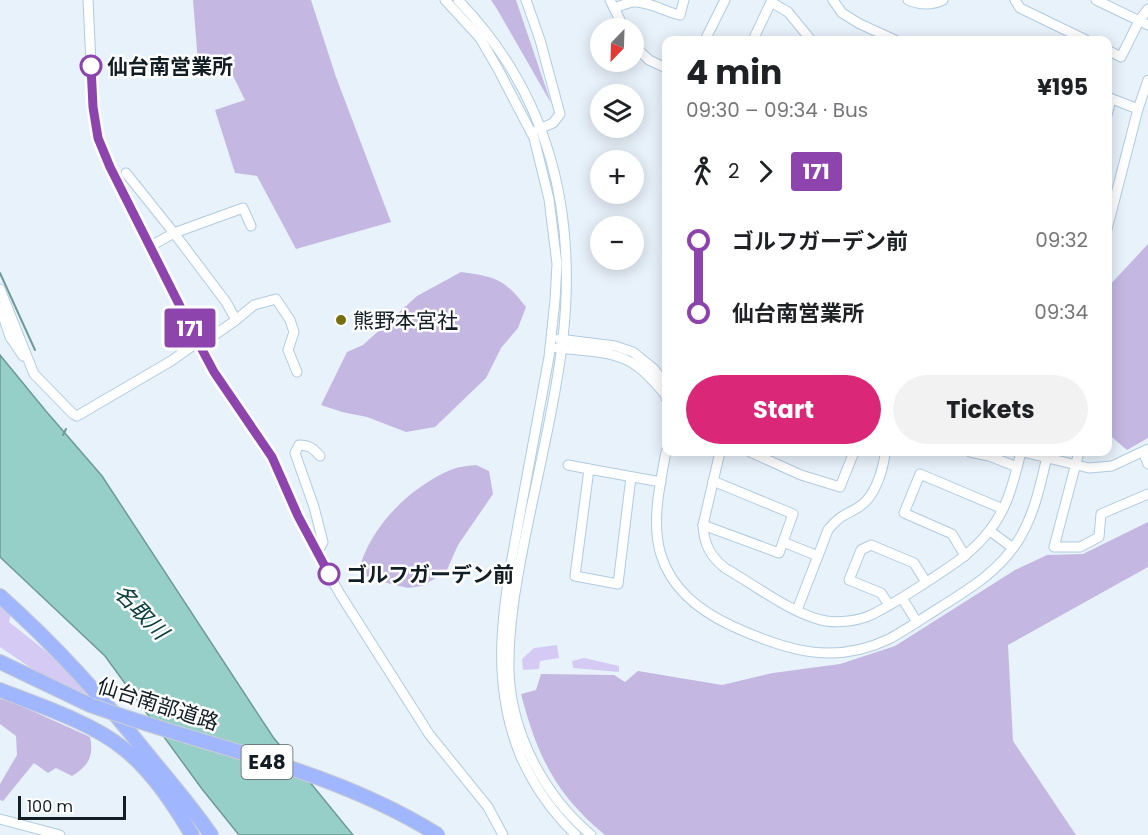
<!DOCTYPE html>
<html lang="en">
<head>
<meta charset="utf-8">
<style>
	body { margin:0; font-family:Poppins,"Noto Sans JP",sans-serif; background:#f2f2f2; color:#202124; height:100vh; display:flex; flex-direction:column; font-size:22px; white-space:nowrap }
	* { box-sizing:border-box; margin:0 }
	p { font-size:20px; color:#757577 }
	.icon { flex:none; width:33px; height:33px; fill:none; stroke:currentColor; stroke-width:2; stroke-linecap:round; stroke-linejoin:round }
	.map { position:relative; flex:1; overflow:hidden }
	.drawer { position:absolute; left:662px; top:36px; width:450px; height:420px; display:flex; flex-direction:column; background:#fff; border-radius:12px; box-shadow:0 3px 15px #0003 }
	.drawer>* { flex:none }
	.badge { padding:0 12px; border-radius:4px; font-size:21px; line-height:39px }
	.needle { width:39px; rotate:203deg }
	.controls { position:absolute; left:590px; top:18px; display:grid; gap:12px }
	.controls a { display:grid; place-items:center; width:54px; height:54px; border-radius:50%; background:#fff; box-shadow:0 3px 15px #0003; font-size:30px }
	.scale { position:absolute; left:18px; bottom:15px; width:108px; box-sizing:border-box; padding-left:6px; border:3px solid #131d24; border-top:0; font-size:16px; line-height:21px; white-space:nowrap; color:#131d24; -webkit-text-stroke:4px #fefefe; paint-order:stroke }
	.map>.badge { position:absolute; translate:-50% -50%; box-shadow:0 0 0 3px #fff }
	.legs { display:flex; align-items:center; gap:9px; height:66px; padding:0 24px; font-size:20px }
	.legs p { margin-inline-start:auto }
	.head { display:flex; align-items:center; justify-content:space-between; height:102px; padding:0 24px }
	h1 { font-size:33px; font-weight:700; line-height:45px }
	.button { display:flex; gap:12px; margin-top:auto; padding:12px 24px }
	.button a { flex:1; height:69px; border-radius:36px; background:#db2777; color:#fff; font-size:24px; font-weight:700; line-height:69px; text-align:center }
	.button a+a { background:#f2f2f2; color:#202124 }
	ul { padding:0 24px; list-style:none }
	li { display:flex; align-items:center; gap:21px; height:72px; font-size:22px }
	li i { display:grid; place-items:center; width:9px; height:100%; margin:0 8px; background:currentColor }
	li i::after { content:''; width:15px; height:15px; margin:-8px; border:4px solid; border-radius:50%; background:#fff }
	li p { margin-inline-start:auto }
	li:first-child i { background:linear-gradient(#0000 50%,currentColor 0) }
	li:last-child i { background:linear-gradient(currentColor 50%,#0000 0) }
	.map>svg:first-child { display:block }
	.green { fill:#d5caf3 }
	.forest { fill:#c4b8e2 }
	.water { fill:#95cfc8; stroke:#6e9a97; stroke-width:1.5 }
	.lines { fill:none; stroke-linecap:round; stroke-linejoin:round }
	.stream { stroke:#6e9a97; stroke-width:2 }
	.minor-casing { stroke:#b0cbe0; stroke-width:11 }
	.highway-casing { stroke:#cbcdcf; stroke-width:16 }
	.minor { stroke:#fff; stroke-width:9 }
	.highway { stroke:#a0b7ff; stroke-width:14 }
	.highway-bridge-casing { stroke:#cbcdcf; stroke-width:16; stroke-linecap:butt }
	.highway-bridge { stroke:#a0b7ff; stroke-width:14 }
	.line-1-casing { stroke:#fff; stroke-width:14 }
	.line-1 { stroke:#8e44ad; stroke-width:9 }
	.stop-1-dot { fill:#fff; stroke:#8e44ad; stroke-width:3 }
	.poi-dot { fill:#776d0a; stroke:#fefefe; stroke-width:2 }
	.labels { text-anchor:middle; dominant-baseline:central; stroke-width:5; stroke-linejoin:round; paint-order:stroke }
	.shield { fill:#fefefe; stroke:#5a6065; stroke-width:1.5 }
	.shield-label { font-size:20px; font-weight:bold; fill:#131d24 }
	.stop-label { font-size:21px; font-weight:bold; fill:#131d24; stroke:#fefefe; text-anchor:start }
	.poi-label { font-size:21px; fill:#131d24; stroke:#fefefe; text-anchor:start }
	.street-label { font-size:21px; fill:#131d24; stroke:#fefefe }
	.water-label { font-size:22px; font-style:italic; fill:#09403b; stroke:#fefefe }
</style>
</head>
<body>
<div class="map">
<svg width="1148" height="835" viewBox="0 0 1148 835">
	<rect width="100%" height="100%" fill="#e8f2fb"/>
	<g class="green">
		<path d="M0 604 11 614 9 622 47 652 95 698 37 672 0 647Z"/>
		<path d="M557 645 559 658 540 661 539 669 523 670 522 659 534 648Z"/>
		<path d="M584 658 619 666V672L573 668 572 661Z"/>
	</g>
	<g class="forest">
		<path d="M193 0H311L336 77 391 222 296 249 257 176 235 173 215 110 245 100 225 60 198 62Z"/>
		<path d="M491 0H516L551 103 497 9Z"/>
		<path d="M1148 244V438L1127 450 1107 433V288Z"/>
		<path d="M461 272C497 277 504 279 526 307L518 328 501 348 486 378 435 427 406 432 367 417 342 412 321 405 347 352 363 345 417 296Z"/>
		<path d="M476 465 489 471 493 494 458 545 446 572 422 586 408 588 379 581 358 573C369 528 407 490 448 471 456 467 467 466 476 465Z"/>
		<path d="M1148 522V567L1008 645 1013 741 1076 835H605C555 794 537 755 521 694L536 690 541 674 614 675 625 682 638 671 722 685 773 673 840 664 895 646 1015 570 1047 555 1083 554Z"/>
		<path d="M0 699 8 700 90 737C94 755 89 766 72 776L56 768 48 773 34 763 3 801 0 800V784L17 755 16 736 0 724Z"/>
	</g>
	<path class="water" d="M0 355 45 410 102 476 273 737 353 835H239L202 789 105 656 0 557Z"/>
	<g class="lines">
		<g class="stream">
			<path d="M0 273 35 350"/>
			<path d="M63 435 66 429"/>
		</g>
		<defs>
			<g id="minor">
				<path d="M88 0 93 107 98 138 110 167 152 253 214 372 271 457 317 554 340 594 429 734 488 807 503 835"/>
				<path d="M445 0 480 38 498 69 534 138 549 199 557 264 555 300 549 357C539 409 530 462 520 514 505 598 487 675 521 757 534 786 553 813 576 835"/>
				<path d="M458 0C549 94 577 210 563 338 555 405 538 472 525 538 516 583 508 628 509 673 512 735 544 795 591 835"/>
				<path d="M526 0 540 40 560 114 553 123 537 130"/>
				<path d="M610 0 624 28"/>
				<path d="M833 0 842 13 860 24 895 40"/>
				<path d="M908 0C920 5 931 6 943 0"/>
				<path d="M1015 0 1020 8 1086 40"/>
				<path d="M1096 0 1148 25"/>
				<path d="M771 2 788 12 811 40"/>
				<path d="M614 8C620 6 627 3 633 2 649 1 665 12 680 15L684 0"/>
				<path d="M705 40 725 0"/>
				<path d="M753 40 772 0"/>
				<path d="M633 45 649 60 666 68"/>
				<path d="M1107 50 1121 57 1139 21 1148 9"/>
				<path d="M1107 97 1138 109"/>
				<path d="M1107 115 1111 99"/>
				<path d="M126 173 174 233 149 247"/>
				<path d="M1107 229 1138 109 1148 80"/>
				<path d="M0 289 34 374 73 414 77 416 171 361 198 342"/>
				<path d="M0 307 10 337 23 356"/>
				<path d="M236 320 254 305 276 299 290 320 294 332 288 350 297 372"/>
				<path d="M209 339 236 320 226 302 174 233 243 208 251 226"/>
				<path d="M559 339 615 346 633 352 654 369 662 380 666 398"/>
				<path d="M557 348C583 351 615 350 637 366 647 373 655 383 664 393"/>
				<path d="M666 452C660 484 651 523 661 555 672 590 700 611 732 626 785 650 833 666 889 639 906 630 923 618 939 608 969 589 998 572 1018 541 1035 514 1041 482 1048 452"/>
				<path d="M720 452 703 525C704 544 710 556 725 568 753 584 795 616 826 621 839 623 858 621 871 615 888 607 905 596 922 585 946 569 971 555 989 531 1008 508 1014 480 1021 452"/>
				<path d="M750 452 801 475 840 487 854 452"/>
				<path d="M970 452 989 456 1017 467"/>
				<path d="M1023 452 1089 468 1112 466 1148 449"/>
				<path d="M1079 452 1054 547H1080L1099 537 1101 514 1148 494"/>
				<path d="M1143 452 1148 464"/>
				<path d="M568 465 589 469"/>
				<path d="M631 477 618 584 575 576 589 469 661 482"/>
				<path d="M703 525 779 553 793 514 713 481"/>
				<path d="M990 531 1013 548"/>
				<path d="M783 542 818 556"/>
				<path d="M317 554 323 542 314 507 295 453 299 445C309 445 313 448 320 456"/>
				<path d="M965 556 952 534 904 513 920 474 1003 509"/>
				<path d="M902 598 917 622"/>
				<path d="M889 605 881 593 849 580 861 550 871 545 914 563 926 582"/>
				<path d="M797 610 828 530C842 511 854 514 866 501 877 490 884 466 885 452"/>
				<path d="M0 819 60 835"/>
			</g>
			<g id="highway">
				<path d="M0 596C57 647 101 696 149 756 170 782 192 807 211 835"/>
				<path d="M0 662 90 705"/>
				<path d="M0 690C38 705 93 723 124 749 152 771 174 805 192 835"/>
			</g>
		</defs>
		<use href="#minor" class="minor-casing"/>
		<use href="#highway" class="highway-casing"/>
		<use href="#minor" class="minor"/>
		<use href="#highway" class="highway"/>
		<defs>
			<path id="highway-bridge" d="M90 705C206 747 332 768 438 835"/>
		</defs>
		<use href="#highway-bridge" class="highway-bridge-casing"/>
		<use href="#highway-bridge" class="highway-bridge"/>
	</g>
	<g class="lines">
		<defs>
			<path id="line-1" d="M91 66 93 107 98 138 110 167 198 342 214 372 272 457 298 516 329 574"/>
		</defs>
		<use href="#line-1" class="line-1-casing"/>
		<use href="#line-1" class="line-1"/>
	</g>
	<g class="stop-1-dot">
		<circle cx="91" cy="66" r="10"/>
		<circle cx="329" cy="574" r="10"/>
	</g>
	<circle class="poi-dot" cx="341" cy="320" r="6"/>
	<g class="labels">
		<rect class="shield" x="241.5" y="745" width="51" height="34" rx="4.5"/>
		<g class="shield-label">
			<text x="267" y="762">E48</text>
		</g>
		<g class="stop-label">
			<text x="107" y="66">仙台南営業所</text>
			<text x="346" y="574">ゴルフガーデン前</text>
		</g>
		<g class="poi-label">
			<text x="353" y="320">熊野本宮社</text>
		</g>
		<g class="street-label">
			<text transform="translate(158 704) rotate(18)">仙台南部道路</text>
		</g>
		<g class="water-label">
			<text transform="translate(141 612) rotate(46)">名取川</text>
		</g>
	</g>
</svg>
<div class="controls">
<a><svg class="needle" viewBox="-14 -14 28 28"><path d="M0-13l5 13h-10z" fill="#e53935"/><path d="M0 13l5-13h-10z" fill="#757577"/></svg></a>
<a><svg class="icon" aria-label="layers" viewBox="0 0 24 24"><path d="M12 4l9 5-9 5-9-5zM3 14l9 5 9-5"/></svg></a>
<a>+</a>
<a>−</a>
</div>
<div class="scale">100 m</div>
<b class="badge" style="left:190px;top:328px;background:#8e44ad;color:#fff">171</b>
<section class="drawer">
<div class="head"><div><h1>4 min</h1><p>09:30 – 09:34 · Bus</p></div><b>¥195</b></div>
<div class="legs"><svg class="icon" aria-label="walk" viewBox="0 0 24 24"><circle cx="13" cy="4" r="2"/><path d="M13 8l-2 6 4 7M11 14l-3 7M7 12l3-4h3l4 4"/></svg>2<svg class="icon" aria-label="forward" viewBox="0 0 24 24"><path d="M9 5l7 7-7 7"/></svg><b class="badge" style="background:#8e44ad;color:#fff">171</b></div>
<ul>
<li><i style="color:#8e44ad"></i><b>ゴルフガーデン前</b><p>09:32</p></li>
<li><i style="color:#8e44ad"></i><b>仙台南営業所</b><p>09:34</p></li>
</ul>
<div class="button"><a>Start</a><a>Tickets</a></div>
</section>
</div>
</body>
</html>
